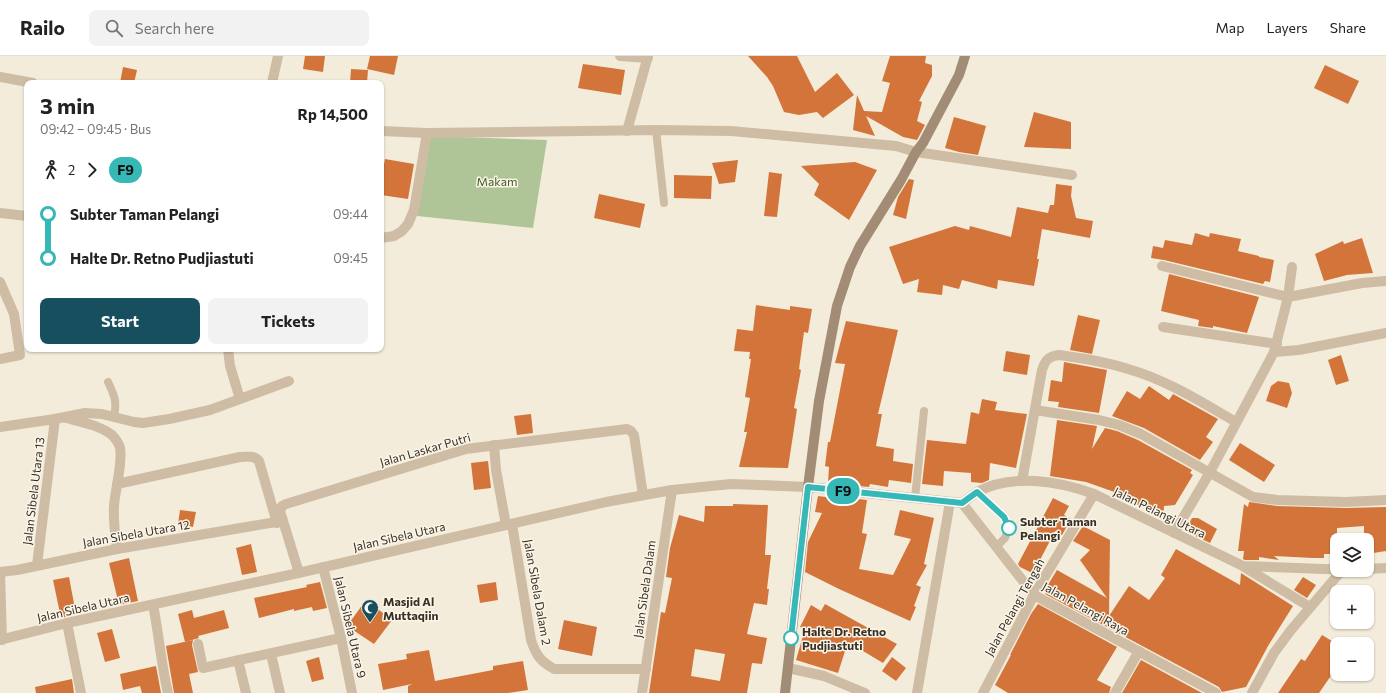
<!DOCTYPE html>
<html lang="en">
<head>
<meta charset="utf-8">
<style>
	body { margin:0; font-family:Commissioner,sans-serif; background:#f2f2f2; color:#222; height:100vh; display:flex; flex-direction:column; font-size:15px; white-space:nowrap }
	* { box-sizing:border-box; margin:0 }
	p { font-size:13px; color:#767676 }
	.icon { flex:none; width:22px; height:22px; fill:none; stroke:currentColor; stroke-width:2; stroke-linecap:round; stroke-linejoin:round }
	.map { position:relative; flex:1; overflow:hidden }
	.drawer { position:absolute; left:24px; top:24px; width:360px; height:272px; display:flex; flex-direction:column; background:#fff; border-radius:8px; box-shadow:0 1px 3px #0004 }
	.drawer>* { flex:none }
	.badge { padding:0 8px; border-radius:13px; font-size:14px; line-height:26px }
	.buttons { position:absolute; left:1330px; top:477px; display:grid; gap:8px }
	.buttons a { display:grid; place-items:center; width:44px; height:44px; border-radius:8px; background:#fff; box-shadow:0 1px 3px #0004; font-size:20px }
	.map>.badge { position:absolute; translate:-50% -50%; box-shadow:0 0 0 2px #fff }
	.legs { display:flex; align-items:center; gap:6px; height:44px; padding:0 16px; font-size:13px }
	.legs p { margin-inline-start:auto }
	.headline { display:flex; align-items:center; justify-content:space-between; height:68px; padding:0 16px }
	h1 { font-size:22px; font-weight:700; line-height:30px }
	.cta { display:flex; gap:8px; margin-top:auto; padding:8px 16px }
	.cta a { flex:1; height:46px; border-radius:8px; background:#184f5e; color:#fff; font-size:16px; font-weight:700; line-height:46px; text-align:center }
	.cta a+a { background:#f2f2f2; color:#222 }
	ul { padding:0 16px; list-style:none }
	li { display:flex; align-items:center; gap:14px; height:44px; font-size:15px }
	li i { display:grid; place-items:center; width:6px; height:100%; margin:0 5px; background:currentColor }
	li i::after { content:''; width:10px; height:10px; margin:-5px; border:3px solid; border-radius:50%; background:#fff }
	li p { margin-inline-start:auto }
	li:first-child i { background:linear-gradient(#0000 50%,currentColor 0) }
	li:last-child i { background:linear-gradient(currentColor 50%,#0000 0) }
	header { display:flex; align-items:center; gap:24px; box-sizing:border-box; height:56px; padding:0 20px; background:#fff; border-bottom:1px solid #e0e0e0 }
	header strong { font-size:19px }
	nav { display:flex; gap:22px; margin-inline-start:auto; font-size:14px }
	.search { width:280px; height:36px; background:#f2f2f2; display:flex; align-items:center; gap:10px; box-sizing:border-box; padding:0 14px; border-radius:8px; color:#767676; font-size:15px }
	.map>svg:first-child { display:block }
	.green { fill:#afc598 }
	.building { fill:#d3753a; fill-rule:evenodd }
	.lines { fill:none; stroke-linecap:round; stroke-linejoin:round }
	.service { stroke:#cebda4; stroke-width:8 }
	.minor { stroke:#cebda4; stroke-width:10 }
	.secondary { stroke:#a28c75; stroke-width:10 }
	.line-1-casing { stroke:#fff; stroke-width:9 }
	.line-1 { stroke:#35b8b6; stroke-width:6 }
	.stop-1-dot { fill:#fff; stroke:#35b8b6; stroke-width:2 }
	.labels { text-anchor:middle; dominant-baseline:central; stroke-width:3; stroke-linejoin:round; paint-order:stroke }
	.park-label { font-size:12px; fill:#405928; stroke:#fbf5e7 }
	.street-label { font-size:12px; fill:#382f27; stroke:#fbf5e7 }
	.stop-label { font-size:12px; font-weight:bold; fill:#382f27; stroke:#fbf5e7; text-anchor:start }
	.poi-label { font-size:12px; font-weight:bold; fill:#382f27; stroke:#fbf5e7; text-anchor:start }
</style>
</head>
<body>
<header>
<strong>Railo</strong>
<div class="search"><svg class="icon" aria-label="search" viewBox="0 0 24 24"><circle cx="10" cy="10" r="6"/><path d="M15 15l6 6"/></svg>Search here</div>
<nav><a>Map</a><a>Layers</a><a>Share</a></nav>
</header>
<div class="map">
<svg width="1386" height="637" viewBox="0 0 1386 637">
	<rect width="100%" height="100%" fill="#f4ecda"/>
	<path class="green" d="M429 80 547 84 533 172 417 160Z"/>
	<g class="building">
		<path d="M305 0H325L323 16 303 13Z"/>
		<path d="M370 0H398L394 19 367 13Z"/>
		<path d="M748 0H797L815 36 837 17 854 39 823 62 817 56 799 59 784 56 773 30 767 21Z"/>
		<path d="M890 0H926L925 7 932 9V20L919 45 922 46 917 65 925 69 917 84 903 81 866 60 875 80 853 74 857 39 864 55 882 56 890 27 882 25Z"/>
		<path d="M583 8 625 14 621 39 578 32Z"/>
		<path d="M1325 9 1359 25 1348 48 1314 32Z"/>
		<path d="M123 11 137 14 134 27H120Z"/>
		<path d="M351 13 368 14 367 27H350Z"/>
		<path d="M1034 56 1071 66V93L1024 91Z"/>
		<path d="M954 61 986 70 978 99 959 96 945 92Z"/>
		<path d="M385 103 414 108 408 143 381 139V125Z"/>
		<path d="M738 104 735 126 719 128 712 107Z"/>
		<path d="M855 106 877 114 849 164 814 139 819 128 801 110Z"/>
		<path d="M769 116 782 118 777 161 764 160Z"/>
		<path d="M674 119 712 120 711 143 674 142Z"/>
		<path d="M909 123 914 124 906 163 893 159 898 141Z"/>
		<path d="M1056 128 1072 130 1071 140 1076 162 1093 165 1090 182 1042 173 1037 203H1039L1034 230 998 224 997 233 962 224 959 233 943 229 942 239 917 236 919 223 903 228 889 191 955 170 969 174 970 170 1011 181 1017 151 1048 157 1050 149H1054Z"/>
		<path d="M599 138 645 148 640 172 594 162Z"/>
		<path d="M1195 177 1209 181 1210 177 1241 183 1238 195 1259 200V201L1274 204 1270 226 1265 225 1263 228 1164 204 1151 202 1153 190 1163 192 1165 184 1192 189Z"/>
		<path d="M1362 182 1373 217 1347 219 1324 225 1315 198 1343 185 1344 188Z"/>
		<path d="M1169 218 1259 241 1247 277 1213 270V272L1198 270 1199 264 1161 255Z"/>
		<path d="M756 249 790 254V250L812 253 808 277 804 276 799 313 801 314 794 352 797 353 788 412 739 411 747 376H744L750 342 745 341 751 303H749L750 296 734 295 737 273 753 275Z"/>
		<path d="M1078 259 1100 264 1092 298 1070 294Z"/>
		<path d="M846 265 898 274 878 358H882L876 390 894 393 893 405 913 408 911 427 889 424 888 431 870 428 869 431 828 427 829 411 825 410 828 386H830L845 308 835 307Z"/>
		<path d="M1006 295 1030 299 1027 319 1003 315Z"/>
		<path d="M1341 299 1349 325 1336 329 1328 304Z"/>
		<path d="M1064 306 1107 314 1099 357 1058 351 1059 346 1048 345 1051 324 1062 326Z"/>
		<path d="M1278 325 1289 327 1292 337 1287 352 1266 345 1271 330Z"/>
		<path d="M1149 330 1169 344 1173 338 1218 363 1206 381 1213 386 1200 404 1144 372 1112 360 1127 335 1140 343Z"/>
		<path d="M982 343 997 346 995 354 1027 358 1016 412 990 407 989 424 982 427 971 426V417L944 415 943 430 922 428 927 384 966 388 971 356 979 358Z"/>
		<path d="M531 358 533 377 517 379 514 360Z"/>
		<path d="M1057 364 1097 370 1092 393 1105 372 1117 375 1138 384 1192 414 1190 417 1193 419 1175 449 1164 450 1163 464 1153 459 1148 452 1119 443 1120 438 1086 426 1050 420Z"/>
		<path d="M1240 387 1275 409 1264 426 1229 404Z"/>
		<path d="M488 405 491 432 474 434 471 407Z"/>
		<path d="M826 439 867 444 862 477 867 478 859 513 893 519 911 483 894 479 900 454 934 462 924 508 927 509 916 529 921 531 914 550 916 551 910 565 839 533 805 516 808 486 822 457 815 456 818 440 826 441Z"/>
		<path d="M1053 442 1069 450 1064 459 1071 463 1062 479 1055 475 1040 504 1045 507 1038 520 1020 511 1018 508Z"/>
		<path d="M1249 446 1277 450 1346 452 1386 451V495L1367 498V484H1364V470L1337 472V498H1324V502H1313L1274 500 1279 504 1259 501V504H1245L1243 503 1244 495H1238L1244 448 1248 451Z"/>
		<path d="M733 448 768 449 765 499H771L767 533H769L767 549 754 547 747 578 767 582 762 608 752 607 747 637H649L661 556 665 557 672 522 666 521 670 492 679 459 704 466 705 450H733ZM695 593 725 598 720 625 691 620Z"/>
		<path d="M180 454 196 456 193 471 178 468Z"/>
		<path d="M1192 462H1198L1217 473 1210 487 1185 475Z"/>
		<path d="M1083 470 1110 484 1109 560 1129 530 1149 544 1165 522 1161 519 1176 493 1240 529 1241 517 1293 550 1268 590 1246 631 1222 636 1219 631 1045 538 1047 536 1046 532 1057 514 1107 542 1080 504 1090 494 1073 485Z"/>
		<path d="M251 488 257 516 242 519 236 492Z"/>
		<path d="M129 502 138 545 119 549 109 507Z"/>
		<path d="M69 521 76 558 61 562 53 524Z"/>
		<path d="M1303 521 1316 529 1307 542 1294 534Z"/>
		<path d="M320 526 327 552 313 555 312 551 294 555V553L259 562 254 542 307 531 306 529Z"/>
		<path d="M496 526 498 544 480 547 477 529Z"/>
		<path d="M366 544 392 564 374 588 347 570Z"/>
		<path d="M825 548 897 588 883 607 848 586 838 617 796 604 805 573 800 571 811 549 821 555Z"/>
		<path d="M1038 548 1117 591 1097 624 1111 631 1109 637H1008L995 629 1011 599H1010L1031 558Z"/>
		<path d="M192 554 194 562 224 554 229 572 198 580 199 582 185 586 178 558Z"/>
		<path d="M564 564 597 571 592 600 558 593Z"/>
		<path d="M112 573 120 602 105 606 97 577Z"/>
		<path d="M1322 579 1337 588V611L1319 637H1278L1301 603 1305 605Z"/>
		<path d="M193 584 192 589 198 616 189 618 193 637H174L166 590Z"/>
		<path d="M429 594 435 625 493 614V610L523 605 528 634 508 637H408V630L412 628 383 634 378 608 407 603 406 598Z"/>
		<path d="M319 601 324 623 312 626 306 605Z"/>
		<path d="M892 601 906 612 896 625 882 615Z"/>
		<path d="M1141 604 1202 637H1122Z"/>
		<path d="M156 610 161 637H142L140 630 123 634 120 618Z"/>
		<path d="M72 623 74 637H36L35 631Z"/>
	</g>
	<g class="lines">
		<g class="service">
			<path d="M656 74 664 147"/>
			<path d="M108 326C115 341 117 345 114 361"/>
			<path d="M977 436 1004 461 1009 472 1005 482 996 491"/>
			<path d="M915 442 924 355"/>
		</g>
		<g class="minor">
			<path d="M620 0 648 2"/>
			<path d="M0 21 33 27"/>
			<path d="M272 27 278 0"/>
			<path d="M381 75 427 77 656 74 731 75 896 90 916 96 1072 119"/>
			<path d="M627 75 648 0"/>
			<path d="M0 157 27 160"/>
			<path d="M381 182 394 180 402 175 408 168 414 154 427 77"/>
			<path d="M1162 210 1288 241 1362 227 1386 225"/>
			<path d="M0 226 14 258 20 299 0 303"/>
			<path d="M1163 271 1277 288"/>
			<path d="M228 293 230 310 240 343"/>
			<path d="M1274 296 1299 294 1386 277"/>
			<path d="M1035 354 1099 364 1119 369 1141 378 1253 441 1277 444 1346 446 1386 444"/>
			<path d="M66 362C81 366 99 369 112 379 115 382 119 388 120 392 123 407 115 434 114 450 113 465 115 478 117 493"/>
			<path d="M0 371 55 363 85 357 102 358 134 366 143 367 169 363 210 354 289 325"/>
			<path d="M494 389 496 414 506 469"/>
			<path d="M1022 425 1042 314C1045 305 1048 300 1059 299 1082 302 1106 306 1128 313 1167 324 1201 346 1236 366"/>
			<path d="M117 428 240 401C248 401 254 399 259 405L277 467"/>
			<path d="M962 447C967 444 972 439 977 436 1012 417 1059 425 1094 438L1243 510 1351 514"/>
			<path d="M512 468 531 584C536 599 540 605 554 613H646"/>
			<path d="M1174 477 1209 418 1274 296 1288 241 1292 211"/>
			<path d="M37 509 55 363"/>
			<path d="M323 511 341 582 352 637"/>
			<path d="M1244 511 1310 551"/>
			<path d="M1367 513 1386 512"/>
			<path d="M0 516 17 514 117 493 276 466"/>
			<path d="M0 516 2 584"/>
			<path d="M299 517 280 455 282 450 286 448 466 393 627 373 631 375 634 379 643 439"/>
			<path d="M153 549C159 578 161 608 168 637"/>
			<path d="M67 567 81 637"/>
			<path d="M0 584 67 567 294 518 606 446 672 434 731 428 759 429 808 431 962 447 1034 539 1216 637"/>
			<path d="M198 588 203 612 341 582"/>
			<path d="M271 598 280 637"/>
			<path d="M238 604 246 637"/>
			<path d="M788 612 824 620 865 637"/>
			<path d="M642 637 672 434"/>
			<path d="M917 637 950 446"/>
			<path d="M983 637 1034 539 1094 438"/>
			<path d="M1115 637 1139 595"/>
			<path d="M1252 637 1274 597 1291 574 1342 514"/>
		</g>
		<path class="secondary" d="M785 637 808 431 819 345 837 250 850 211 860 190 901 124 916 96 923 87 959 19 965 0"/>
	</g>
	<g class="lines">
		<defs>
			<path id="line-1" d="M791 582 808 431 962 447 977 436 1004 461 1009 472"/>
		</defs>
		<use href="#line-1" class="line-1-casing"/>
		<use href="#line-1" class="line-1"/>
	</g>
	<defs>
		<symbol id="mosque-pin" viewBox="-11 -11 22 30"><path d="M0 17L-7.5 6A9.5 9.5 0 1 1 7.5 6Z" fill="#184f5e" stroke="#fbf5e7"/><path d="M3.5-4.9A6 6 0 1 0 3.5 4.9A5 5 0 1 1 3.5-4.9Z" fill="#fff"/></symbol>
	</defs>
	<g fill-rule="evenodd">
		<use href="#mosque-pin" x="360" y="542" width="20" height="27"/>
	</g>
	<g class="stop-1-dot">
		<circle cx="1009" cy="472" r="7"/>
		<circle cx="791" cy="582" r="7"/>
	</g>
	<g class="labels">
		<g class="park-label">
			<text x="497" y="125">Makam</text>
		</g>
		<g class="street-label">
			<text transform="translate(425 393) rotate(-16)">Jalan Laskar Putri</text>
			<text transform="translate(33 435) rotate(-83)">Jalan Sibela Utara 13</text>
			<text transform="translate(1160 456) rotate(26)">Jalan Pelangi Utara</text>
			<text transform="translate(136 477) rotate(-10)">Jalan Sibela Utara 12</text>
			<text transform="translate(399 480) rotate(-13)">Jalan Sibela Utara</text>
			<text transform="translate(644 533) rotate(-82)">Jalan Sibela Dalam</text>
			<text transform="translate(538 536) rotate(80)">Jalan Sibela Dalam 2</text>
			<text transform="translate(83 551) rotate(-13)">Jalan Sibela Utara</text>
			<text transform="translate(1014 551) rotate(-61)">Jalan Pelangi Tengah</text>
			<text transform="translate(1086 552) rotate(29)">Jalan Pelangi Raya</text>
			<text transform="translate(351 571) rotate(77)">Jalan Sibela Utara 9</text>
		</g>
		<g class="stop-label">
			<text x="1020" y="465">Subter Taman<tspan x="1020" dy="14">Pelangi</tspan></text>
			<text x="802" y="575">Halte Dr. Retno<tspan x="802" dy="14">Pudjiastuti</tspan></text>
		</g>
		<g class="poi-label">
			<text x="383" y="545">Masjid Al<tspan x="383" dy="14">Muttaqiin</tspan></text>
		</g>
	</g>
</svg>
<div class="buttons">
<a><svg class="icon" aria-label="layers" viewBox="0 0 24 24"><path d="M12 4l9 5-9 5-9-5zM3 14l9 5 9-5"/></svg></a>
<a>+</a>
<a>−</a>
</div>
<b class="badge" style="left:843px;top:435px;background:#35b8b6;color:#111">F9</b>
<section class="drawer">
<div class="headline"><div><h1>3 min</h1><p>09:42 – 09:45 · Bus</p></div><b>Rp 14,500</b></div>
<div class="legs"><svg class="icon" aria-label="walk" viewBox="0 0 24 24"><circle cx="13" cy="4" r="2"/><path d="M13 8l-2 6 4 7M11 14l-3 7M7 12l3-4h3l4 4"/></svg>2<svg class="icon" aria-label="forward" viewBox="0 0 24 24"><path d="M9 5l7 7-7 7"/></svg><b class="badge" style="background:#35b8b6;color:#111">F9</b></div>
<ul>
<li><i style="color:#35b8b6"></i><b>Subter Taman Pelangi</b><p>09:44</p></li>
<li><i style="color:#35b8b6"></i><b>Halte Dr. Retno Pudjiastuti</b><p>09:45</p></li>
</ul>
<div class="cta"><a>Start</a><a>Tickets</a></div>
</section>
</div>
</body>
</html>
